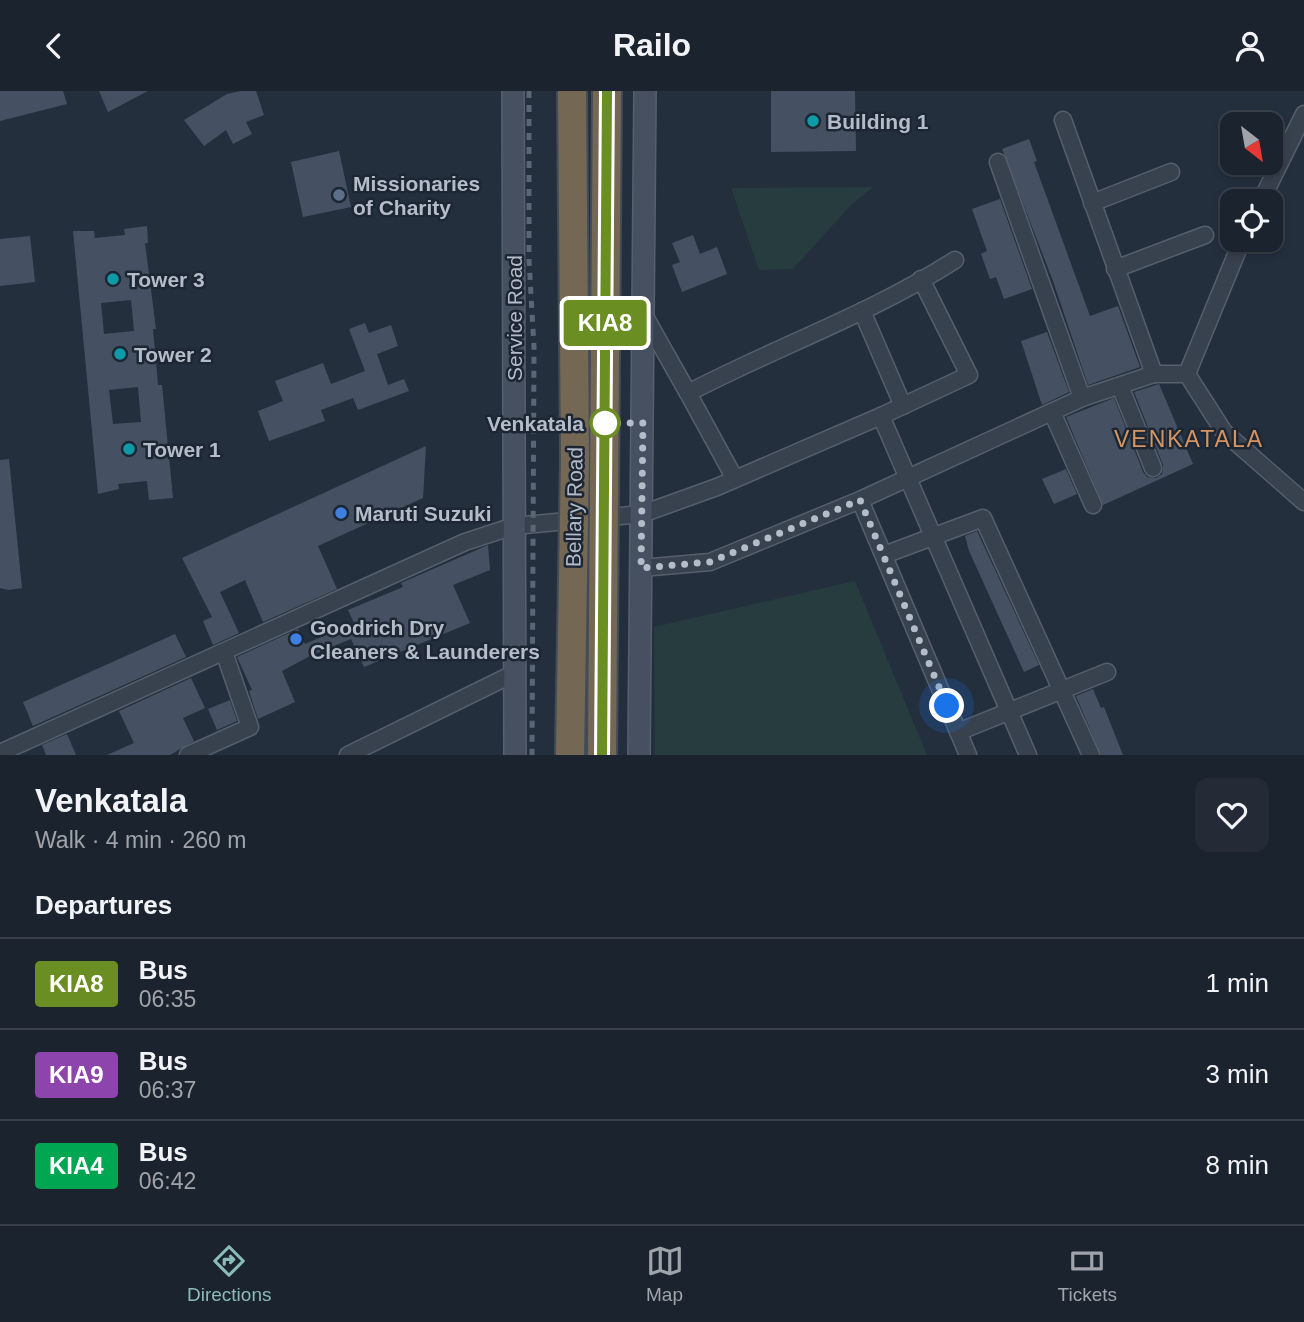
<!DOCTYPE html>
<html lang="en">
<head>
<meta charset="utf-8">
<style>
	body { margin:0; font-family:Helvetica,sans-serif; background:#242b36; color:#f1f3f6; height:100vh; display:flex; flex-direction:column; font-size:26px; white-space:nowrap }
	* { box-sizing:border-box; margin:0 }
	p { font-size:23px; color:#a0a4aa }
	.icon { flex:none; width:38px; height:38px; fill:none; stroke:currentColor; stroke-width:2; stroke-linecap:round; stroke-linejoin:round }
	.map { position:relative; height:664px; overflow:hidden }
	.details { display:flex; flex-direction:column; background:#1b232e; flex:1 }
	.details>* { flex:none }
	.badge { padding:0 14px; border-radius:5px; font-size:24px; line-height:46px }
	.needle { width:46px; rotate:149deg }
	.buttons { position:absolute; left:1220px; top:21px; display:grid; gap:14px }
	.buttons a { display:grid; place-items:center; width:63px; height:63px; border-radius:14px; background:#1b232e; box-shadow:0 4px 10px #0003,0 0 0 2px #39404a; font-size:35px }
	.you { position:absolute; width:35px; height:35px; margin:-18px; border:5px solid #fff; border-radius:50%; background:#1a73e8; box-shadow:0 0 0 10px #1a73e833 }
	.map>.badge { position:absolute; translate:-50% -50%; box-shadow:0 0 0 4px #fff }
	h2 { padding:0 35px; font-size:26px; line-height:63px }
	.round { display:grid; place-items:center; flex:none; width:74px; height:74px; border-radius:14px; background:#242b36 }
	.overview { display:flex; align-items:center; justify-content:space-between; height:119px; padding:0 35px }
	h1 { font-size:33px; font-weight:700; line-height:52px }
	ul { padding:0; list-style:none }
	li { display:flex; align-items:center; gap:21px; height:91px; padding:0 35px; border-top:2px solid #39404a }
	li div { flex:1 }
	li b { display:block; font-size:26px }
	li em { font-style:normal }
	li .badge { min-width:77px; font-weight:700; text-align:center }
	header { display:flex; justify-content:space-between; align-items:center; height:91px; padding:0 35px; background:#1b232e; font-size:32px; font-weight:700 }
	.dock { display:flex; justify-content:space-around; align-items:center; height:98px; border-top:2px solid #39404a; background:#1b232e; font-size:19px; color:#a0a4aa }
	.dock a { display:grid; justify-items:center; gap:4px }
	.dock .current { color:#8bbbb9 }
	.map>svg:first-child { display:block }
	.green { fill:#263c3f }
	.building { fill:#455162; fill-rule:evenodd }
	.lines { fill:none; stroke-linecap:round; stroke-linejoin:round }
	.street-casing { stroke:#565f6c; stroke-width:19 }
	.secondary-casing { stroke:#565f6c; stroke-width:24 }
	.street { stroke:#38414e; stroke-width:16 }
	.secondary { stroke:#465061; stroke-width:21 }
	.rail { stroke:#5a6575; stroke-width:5; stroke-dasharray:7 7; stroke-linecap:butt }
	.highway-bridge-casing { stroke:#434c59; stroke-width:32; stroke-linecap:butt }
	.highway-bridge { stroke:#746855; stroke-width:28 }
	.line-casing { stroke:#fff; stroke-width:16 }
	.line { stroke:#6b8e23; stroke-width:10 }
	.walk { stroke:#b4bcc9; stroke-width:7; stroke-dasharray:0 12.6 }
	.culture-dot { fill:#0f9aa8; stroke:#1d2633; stroke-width:2.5 }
	.service-dot { fill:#5c6f8a; stroke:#1d2633; stroke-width:2.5 }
	.stop-dot { fill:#fff; stroke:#6b8e23; stroke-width:3.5 }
	.shop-dot { fill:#3f7fe0; stroke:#1d2633; stroke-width:2.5 }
	.labels { text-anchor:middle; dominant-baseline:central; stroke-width:5; stroke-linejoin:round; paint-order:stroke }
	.poi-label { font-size:21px; font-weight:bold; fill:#b4bcc9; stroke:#1d2633; text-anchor:start }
	.street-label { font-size:21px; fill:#b4bcc9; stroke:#1d2633 }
	.stop-label { font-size:21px; font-weight:bold; fill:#b4bcc9; stroke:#1d2633; text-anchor:end }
	.neighbourhood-label { font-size:23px; letter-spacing:2px; fill:#d59563; stroke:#1d2633 }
</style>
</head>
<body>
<header><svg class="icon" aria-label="back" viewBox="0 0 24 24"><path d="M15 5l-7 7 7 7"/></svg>Railo<svg class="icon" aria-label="person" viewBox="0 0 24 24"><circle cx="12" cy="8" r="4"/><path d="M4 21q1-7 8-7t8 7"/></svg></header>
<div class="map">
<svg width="1304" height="664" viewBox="0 0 1304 664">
	<rect width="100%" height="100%" fill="#242f3e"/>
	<g class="green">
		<path d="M873 96 850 115 793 178 759 179 731 97Z"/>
		<path d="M855 490 927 664H655L654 536Z"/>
	</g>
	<g class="building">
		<path d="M0 0H63L67 13 0 30Z"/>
		<path d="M99 0H148L108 21Z"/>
		<path d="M241 0H256L264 24 246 31 252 43 233 53 226 39 204 55 184 29 227 3Z"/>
		<path d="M771 0H855L856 60 771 61Z"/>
		<path d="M1029 48 1037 70 1034 71 1090 225 1118 215 1140 276 1088 294 1053 190 1002 58Z"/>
		<path d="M339 60 351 116 303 126 291 71Z"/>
		<path d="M1000 108 1032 198 1004 208 996 186 990 188 981 163 987 160 972 118Z"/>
		<path d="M147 135 148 152H145L156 238H153L158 294H162L173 407 149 409 147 390 118 393 119 398 98 403 73 140H94L95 147 125 144 124 138ZM131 209 134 240 104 243 101 212ZM138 296 141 331 113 333 109 299Z"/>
		<path d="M693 144 700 163 717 156 727 183 682 201 672 174 680 171 672 152Z"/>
		<path d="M30 145 35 191 0 195V148Z"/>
		<path d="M365 232 369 242 391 234 398 255 377 263 388 294 404 288 409 300 358 319 353 307 321 319 325 330 269 350 258 320 283 310 275 290 323 272 331 293 365 280 349 238Z"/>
		<path d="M1047 241 1069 301 1042 314 1021 250Z"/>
		<path d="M1159 293 1193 373 1103 414 1066 326 1114 307 1143 381 1147 386 1156 387 1162 383 1163 374 1134 301Z"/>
		<path d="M426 355 423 407 318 455 337 498 263 531 245 489 220 501 239 542 213 554 203 530 212 526 182 467Z"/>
		<path d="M9 368 22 497 9 499 0 497V369Z"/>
		<path d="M1066 378 1077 403 1054 413 1042 388Z"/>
		<path d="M977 440 1039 574 1024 581 969 460 965 445Z"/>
		<path d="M488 454 490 479 453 494 470 532 364 576 351 548 310 565 282 580 295 611 258 628 249 600 252 599 237 566 298 538 305 553 354 532 348 519 403 496 401 492Z"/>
		<path d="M175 543 186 566 33 635 23 611Z"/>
		<path d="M191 587 205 617 183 627 194 650 170 664H107L134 652 119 620Z"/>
		<path d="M1093 598 1101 617 1104 616 1123 664H1101L1076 605Z"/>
		<path d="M230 609 237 630 217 639 208 618Z"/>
		<path d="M67 643 76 664H46L42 654Z"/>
	</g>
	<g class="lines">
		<defs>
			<g id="street">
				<path d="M1063 29 1154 283"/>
				<path d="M998 71 1082 307"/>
				<path d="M1261 110 1304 23"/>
				<path d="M1092 112 1171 81"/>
				<path d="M1115 178 1205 144"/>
				<path d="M862 220 903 315"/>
				<path d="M644 224 688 302"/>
				<path d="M1187 283 1242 149"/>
				<path d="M1120 295 1153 377"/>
				<path d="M1052 321 1093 414"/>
				<path d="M881 325 969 284 921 188"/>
				<path d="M735 388 688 302C776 256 871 223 955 169"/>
				<path d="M860 409 968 664"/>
				<path d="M884 464 983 427 1091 664"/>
				<path d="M641 477 710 471 860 409 1082 307 1154 283H1187L1224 341 1304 411"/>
				<path d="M958 641 1107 581"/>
				<path d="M0 662 465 451 514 435 642 423 717 396 881 325 1028 664"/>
				<path d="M188 664 250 636 224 561"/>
				<path d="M348 664 515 582"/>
			</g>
			<g id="secondary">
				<path d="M513 0 515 664"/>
				<path d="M639 664 645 0"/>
			</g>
		</defs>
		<use href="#street" class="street-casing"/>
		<use href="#secondary" class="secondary-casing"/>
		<use href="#street" class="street"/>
		<use href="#secondary" class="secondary"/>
		<path class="rail" d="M529 0V169L534 256 532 664"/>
		<defs>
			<g id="highway-bridge">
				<path d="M570 664 575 367 572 0"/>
				<path d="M602 664 607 0"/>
			</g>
		</defs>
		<use href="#highway-bridge" class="highway-bridge-casing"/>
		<use href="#highway-bridge" class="highway-bridge"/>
	</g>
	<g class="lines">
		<defs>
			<path id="line" d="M602 664 607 0"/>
		</defs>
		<use href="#line" class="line-casing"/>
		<use href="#line" class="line"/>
		<path class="walk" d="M605 332H643L641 477 710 471 860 409 947 615"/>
	</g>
	<g class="culture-dot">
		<circle cx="813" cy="30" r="7"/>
		<circle cx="113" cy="188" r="7"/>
		<circle cx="120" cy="263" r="7"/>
		<circle cx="129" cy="358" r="7"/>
	</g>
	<circle class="service-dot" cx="339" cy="104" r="7"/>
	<circle class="stop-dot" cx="605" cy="332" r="14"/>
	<g class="shop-dot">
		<circle cx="341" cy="422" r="7"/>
		<circle cx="296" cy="548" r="7"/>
	</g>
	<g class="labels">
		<g class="poi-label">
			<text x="827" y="30">Building 1</text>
			<text x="353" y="92">Missionaries<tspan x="353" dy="24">of Charity</tspan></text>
			<text x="127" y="188">Tower 3</text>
			<text x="134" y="263">Tower 2</text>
			<text x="143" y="358">Tower 1</text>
			<text x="355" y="422">Maruti Suzuki</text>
			<text x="310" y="536">Goodrich Dry<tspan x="310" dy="24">Cleaners &amp; Launderers</tspan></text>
		</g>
		<g class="street-label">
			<text transform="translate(514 227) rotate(-90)">Service Road</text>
			<text transform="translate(574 416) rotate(-89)">Bellary Road</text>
		</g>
		<g class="stop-label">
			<text x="584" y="332">Venkatala</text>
		</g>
		<g class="neighbourhood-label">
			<text x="1189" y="348">VENKATALA</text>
		</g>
	</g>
</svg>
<div class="buttons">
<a><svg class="needle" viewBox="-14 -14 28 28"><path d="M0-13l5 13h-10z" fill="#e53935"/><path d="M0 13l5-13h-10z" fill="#a0a4aa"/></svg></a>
<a><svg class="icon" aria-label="locate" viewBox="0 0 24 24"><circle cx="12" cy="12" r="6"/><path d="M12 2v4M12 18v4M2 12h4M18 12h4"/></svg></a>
</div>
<div class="you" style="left:947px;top:615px"></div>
<b class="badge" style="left:605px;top:232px;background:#6b8e23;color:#fff">KIA8</b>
</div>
<section class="details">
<div class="overview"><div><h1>Venkatala</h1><p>Walk · 4 min · 260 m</p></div><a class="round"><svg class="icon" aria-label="heart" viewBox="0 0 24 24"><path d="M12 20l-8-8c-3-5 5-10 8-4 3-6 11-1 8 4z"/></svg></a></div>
<h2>Departures</h2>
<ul>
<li><span class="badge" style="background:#6b8e23;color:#fff">KIA8</span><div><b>Bus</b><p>06:35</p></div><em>1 min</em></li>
<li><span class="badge" style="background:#8e44ad;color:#fff">KIA9</span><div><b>Bus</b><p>06:37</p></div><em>3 min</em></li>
<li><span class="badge" style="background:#00a651;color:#fff">KIA4</span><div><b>Bus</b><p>06:42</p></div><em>8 min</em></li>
</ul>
</section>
<nav class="dock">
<a class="current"><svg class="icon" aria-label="directions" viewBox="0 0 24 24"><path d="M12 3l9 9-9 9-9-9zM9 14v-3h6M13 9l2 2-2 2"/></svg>Directions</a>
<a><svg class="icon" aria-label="map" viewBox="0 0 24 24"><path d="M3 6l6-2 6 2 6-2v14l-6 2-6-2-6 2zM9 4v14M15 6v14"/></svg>Map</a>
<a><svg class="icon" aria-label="tickets" viewBox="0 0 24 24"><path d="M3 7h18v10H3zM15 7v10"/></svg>Tickets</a>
</nav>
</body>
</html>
